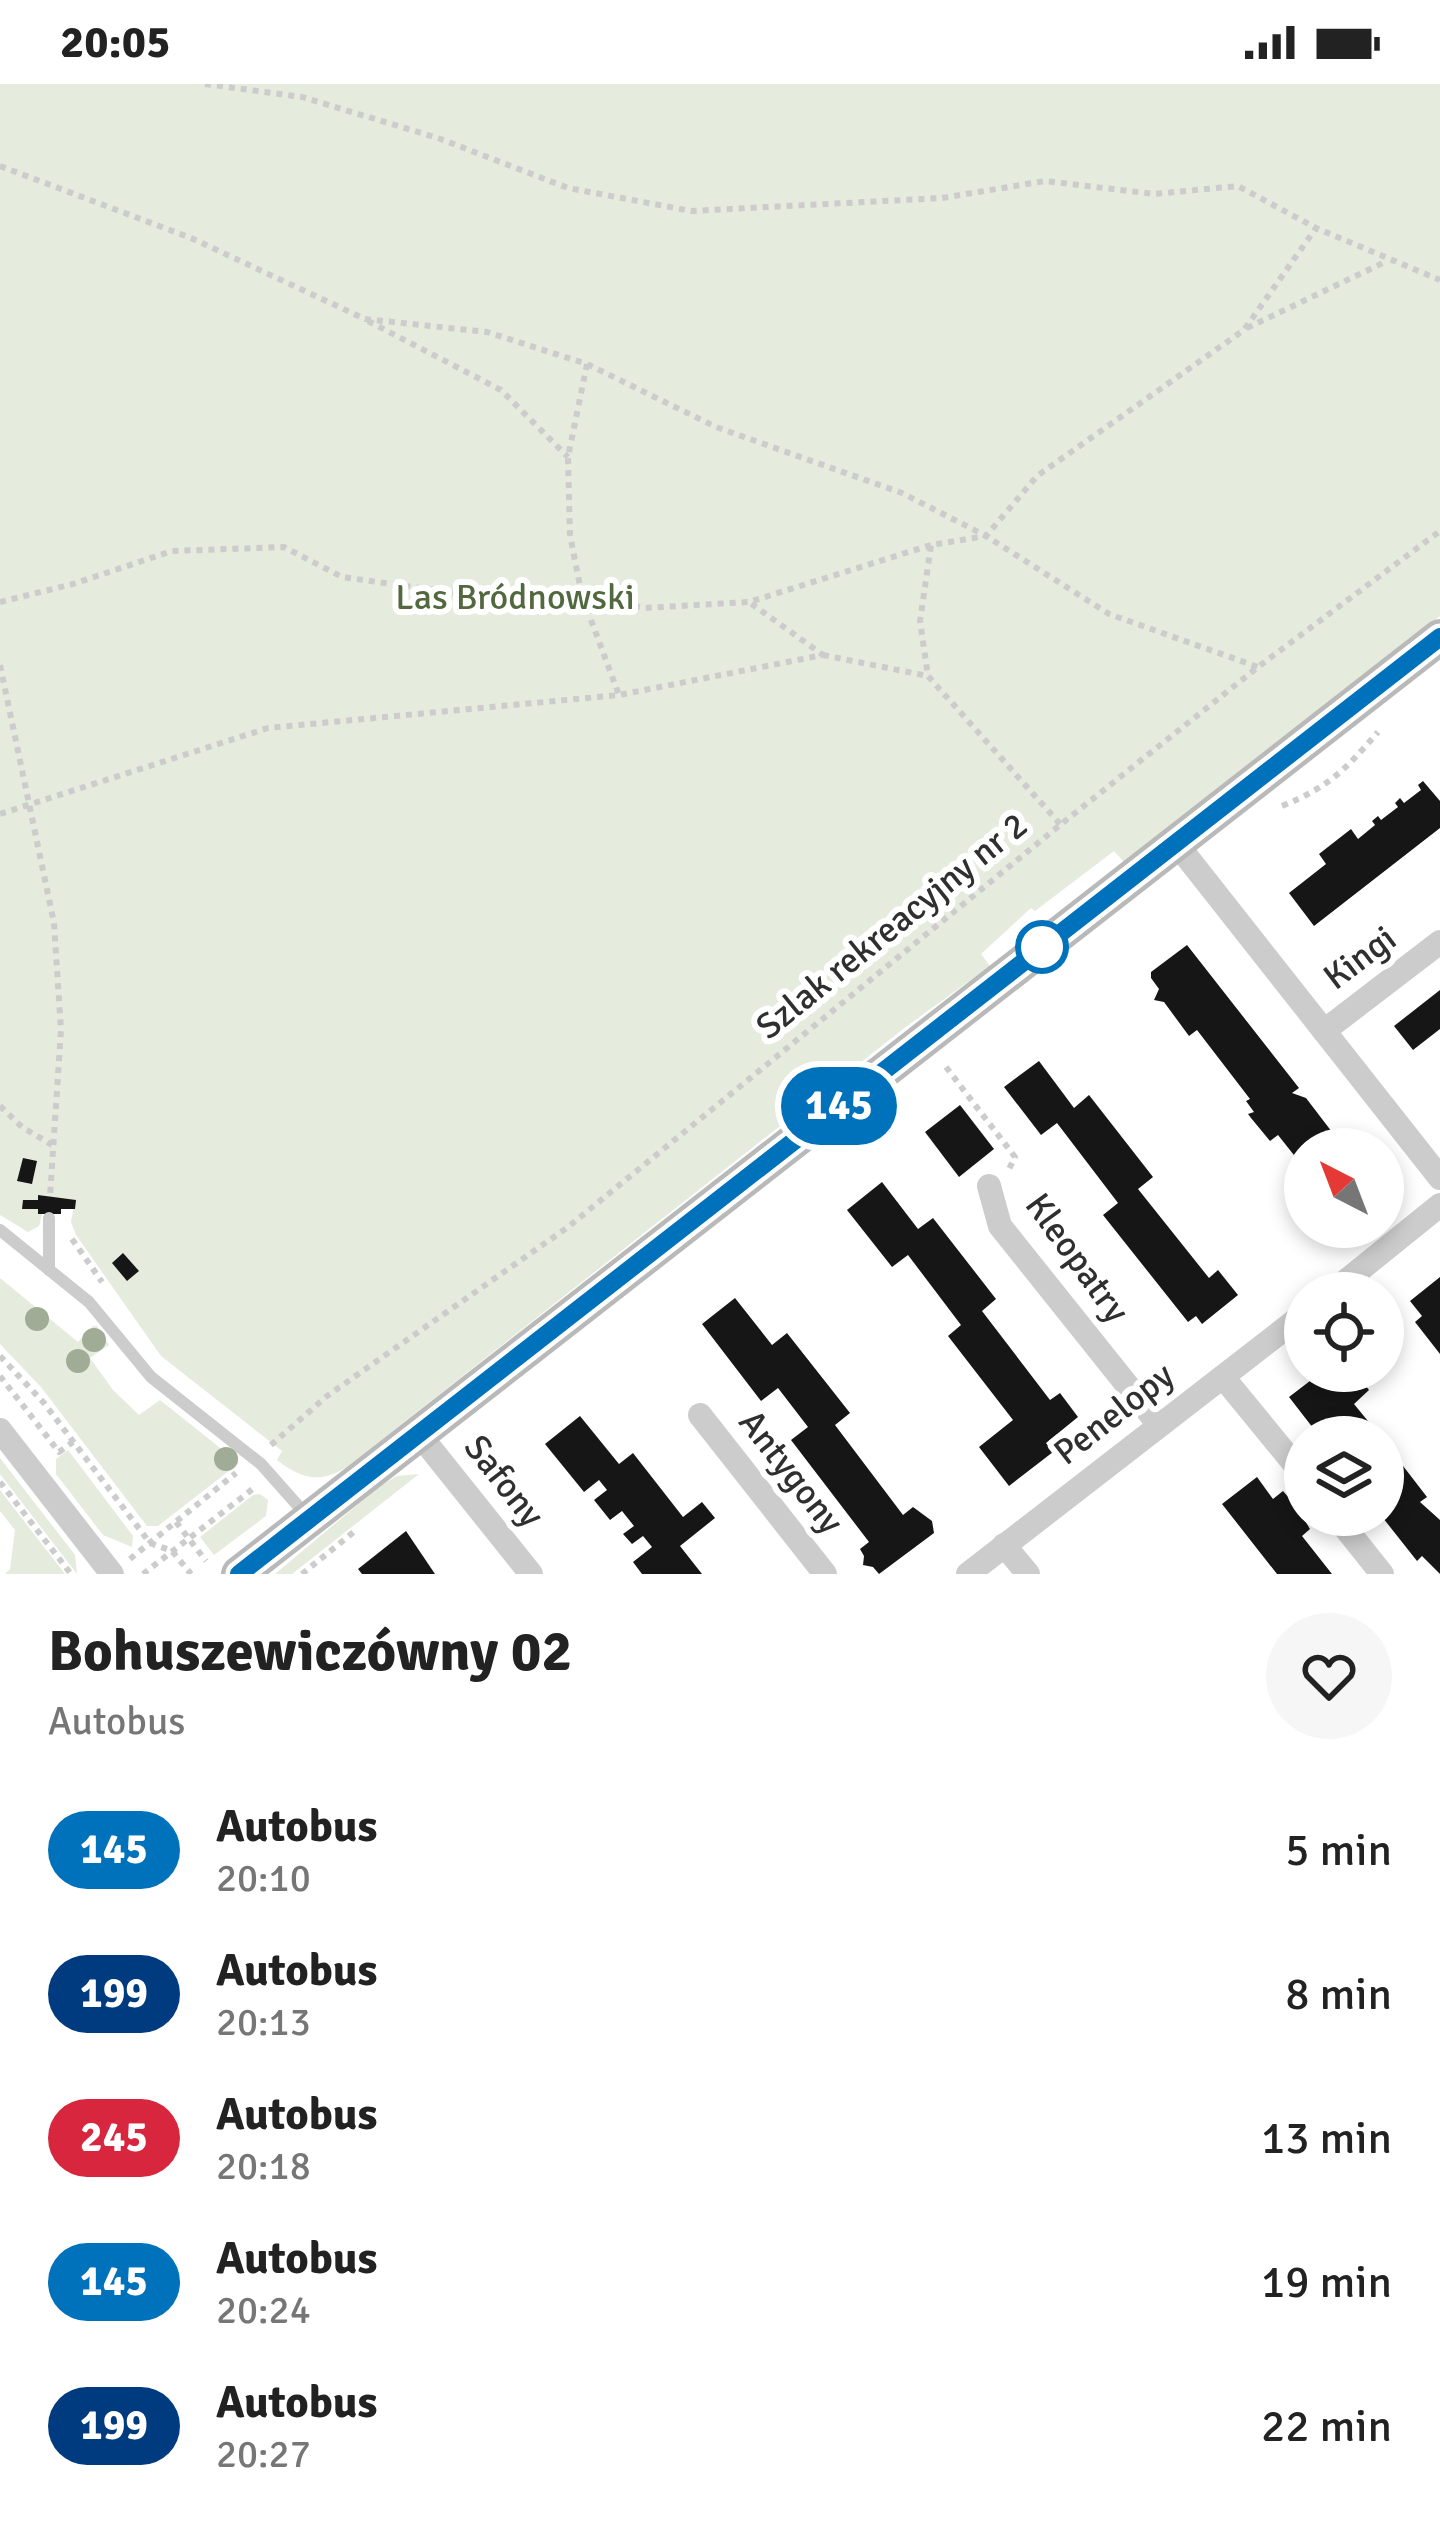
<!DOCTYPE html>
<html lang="pl">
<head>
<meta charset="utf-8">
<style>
	body { margin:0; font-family:Signika,sans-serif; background:#f6f6f6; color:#222; height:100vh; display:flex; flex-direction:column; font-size:45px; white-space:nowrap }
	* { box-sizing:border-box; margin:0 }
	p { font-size:39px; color:#767676 }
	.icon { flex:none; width:66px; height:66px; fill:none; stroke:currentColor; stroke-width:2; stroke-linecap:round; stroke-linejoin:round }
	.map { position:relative; height:1490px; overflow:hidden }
	.sheet { display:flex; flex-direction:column; background:#fff; flex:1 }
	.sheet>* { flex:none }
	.badge { padding:0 24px; border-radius:39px; font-size:42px; line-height:78px }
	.needle { width:78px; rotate:318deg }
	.fabs { position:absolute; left:1284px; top:1044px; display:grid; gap:24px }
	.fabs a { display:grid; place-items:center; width:120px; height:120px; border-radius:50%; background:#fff; box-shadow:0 6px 18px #0003; font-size:60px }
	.map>.badge { position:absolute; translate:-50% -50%; box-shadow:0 0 0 6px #fff }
	.round { display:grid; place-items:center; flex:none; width:126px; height:126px; border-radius:63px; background:#f6f6f6 }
	.overview { display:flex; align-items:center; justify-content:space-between; height:204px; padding:0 48px }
	h1 { font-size:57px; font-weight:800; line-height:90px }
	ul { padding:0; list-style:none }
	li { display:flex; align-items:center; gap:36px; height:144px; padding:0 48px }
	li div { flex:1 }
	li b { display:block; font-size:45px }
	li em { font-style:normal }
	li .badge { min-width:132px; font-weight:700; text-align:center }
	.status { display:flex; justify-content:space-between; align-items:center; height:84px; padding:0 60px; background:#fff; direction:ltr }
	.status svg { height:33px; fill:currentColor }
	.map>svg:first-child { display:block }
	.green { fill:#e5ebdd }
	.building { fill:#161616 }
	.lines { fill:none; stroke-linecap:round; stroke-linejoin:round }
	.path { stroke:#ccc; stroke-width:6; stroke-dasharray:6 6; stroke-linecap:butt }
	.service { stroke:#ccc; stroke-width:12 }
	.minor { stroke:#ccc; stroke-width:24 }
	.secondary { stroke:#b9b9b9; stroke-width:36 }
	.tree { fill:#a0ac95 }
	.line-casing { stroke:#fff; stroke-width:27 }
	.line { stroke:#0072bc; stroke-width:18 }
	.stop-dot { fill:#fff; stroke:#0072bc; stroke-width:6 }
	.labels { text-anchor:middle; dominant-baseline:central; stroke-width:12; stroke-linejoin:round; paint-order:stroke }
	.park-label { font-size:36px; fill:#52683e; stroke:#fff }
	.street-label { font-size:36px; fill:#2f2f2f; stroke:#fff }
</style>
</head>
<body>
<div class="status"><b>20:05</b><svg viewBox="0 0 49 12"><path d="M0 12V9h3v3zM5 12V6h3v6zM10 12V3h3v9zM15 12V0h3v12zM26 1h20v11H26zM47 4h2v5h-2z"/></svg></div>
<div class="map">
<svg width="1440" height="1490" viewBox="0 0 1440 1490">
	<rect width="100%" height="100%" fill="#fff"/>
	<g class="green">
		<path d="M0 0H1440V532L1124 778 1114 767 1035 827 1031 824 981 870 990 882 907 942 347 1383C319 1400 302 1395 277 1376L282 1367 161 1272 76 1151 71 1138 75 1117 39 1111 38 1116 23 1124 38 1125 42 1130 39 1142 28 1148 0 1131Z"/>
		<path d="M0 1194 78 1258 93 1242H97L109 1261 90 1274 113 1306 139 1331 160 1316 239 1379 158 1442H147L41 1303 0 1260Z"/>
		<path d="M68 1366 133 1452 132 1463 103 1451 56 1390V1375Z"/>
		<path d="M0 1374 75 1471 77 1490 0 1390Z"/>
		<path d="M419 1390 292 1490H275L380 1402 397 1392Z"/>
		<path d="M0 1406 65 1490H5L10 1485 15 1446 0 1427Z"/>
		<path d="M260 1410 268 1416 266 1432 214 1471 200 1453 253 1411Z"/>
	</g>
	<g class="building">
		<path d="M1423 697 1440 717V744L1314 842 1289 809 1326 780 1319 770 1351 745 1358 755 1375 741 1372 737 1378 732 1381 736 1398 723 1395 719 1400 714 1404 719 1421 706 1418 701Z"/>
		<path d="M1187 861 1299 1004 1292 1009 1306 1014 1345 1065H1305V1085L1278 1051 1270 1057 1251 1034 1248 1030 1254 1028 1246 1017 1250 1015 1197 946 1189 952 1164 918 1154 916 1159 905 1151 894V888Z"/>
		<path d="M1440 906V945L1413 966 1394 942Z"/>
		<path d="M1039 977 1074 1024 1089 1011 1153 1093 1138 1105 1209 1194 1218 1186 1238 1211 1202 1240 1196 1232 1188 1238 1103 1131 1118 1119 1057 1039 1041 1051 1004 1003Z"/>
		<path d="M960 1021 994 1065 959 1093 925 1048Z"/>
		<path d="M23 1074 37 1077 32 1100 17 1097Z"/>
		<path d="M882 1098 918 1145 933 1134 996 1215 982 1227 1050 1316 1060 1309 1078 1333 1046 1359 1053 1368 1009 1402 979 1363 1013 1336 948 1252 961 1241 908 1171 892 1183 847 1126Z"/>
		<path d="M38 1111 76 1116 75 1125H61V1130H38V1125H22L23 1116H38Z"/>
		<path d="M123 1169 139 1187 127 1197 112 1179Z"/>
		<path d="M1440 1193V1270L1415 1238 1422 1232 1410 1217Z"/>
		<path d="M735 1214 772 1261 787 1249 850 1329 835 1341 903 1431 913 1423 932 1437 934 1449 879 1490 873 1483 863 1481 864 1472 860 1465 869 1458 791 1356 808 1343 778 1304 761 1317 702 1240Z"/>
		<path d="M1323 1287H1354L1369 1306 1354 1320 1381 1353H1320L1289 1313Z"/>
		<path d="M580 1332 619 1380 633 1369 683 1433 702 1418 715 1434 680 1462 702 1490H642L633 1478 652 1463 643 1452 632 1460 623 1450 634 1442 622 1427 610 1436 594 1416 607 1406 599 1396 584 1408 545 1360Z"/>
		<path d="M1383 1356 1427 1413 1420 1418 1440 1436V1490L1422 1472 1417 1477 1383 1434Z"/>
		<path d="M1257 1393 1273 1415 1283 1407 1296 1422 1310 1445 1302 1452 1332 1490H1277L1222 1420Z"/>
		<path d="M406 1447 435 1490H362L358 1485Z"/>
	</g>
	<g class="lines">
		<g class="path">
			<path d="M205 0 302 13 438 54 568 104 691 127 942 114 1045 97 1154 110 1238 102 1316 144 1440 196"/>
			<path d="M0 82 191 154 365 235 487 248 587 280 716 343 902 409 986 452 1109 530 1258 583"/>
			<path d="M368 237 501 306 568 373"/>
			<path d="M1247 244 1387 177"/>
			<path d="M587 280 568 373 570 451 582 512 645 524 749 518 931 461"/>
			<path d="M0 518 73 500 172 467 284 463 342 493 456 509 509 506 582 512 619 611"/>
			<path d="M823 571 928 592"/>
			<path d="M0 581 54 839 61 946 50 1112"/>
			<path d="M1282 722C1329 703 1345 686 1378 648"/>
			<path d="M0 730 268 644 619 611 823 571 749 518"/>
			<path d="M1060 740 928 592 920 537 931 461 986 452 1037 392 1244 246 1316 144"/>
			<path d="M946 983 1015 1073 1008 1087"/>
			<path d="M0 1022 22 1043 52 1061"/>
			<path d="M72 1155 102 1198"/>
			<path d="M0 1272 44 1319 150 1459 172 1467 191 1490"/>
			<path d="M0 1292 59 1368 73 1358"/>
			<path d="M271 1361 327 1312 568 1143 1060 741 1258 583 1440 447"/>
			<path d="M0 1398 71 1490"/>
			<path d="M176 1438 206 1477"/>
			<path d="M130 1475 236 1389"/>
			<path d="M143 1490 254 1404"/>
			<path d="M302 1490 355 1447"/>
		</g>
		<g class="service">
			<path d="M0 1146 89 1218 151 1293 261 1380 308 1433"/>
			<path d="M49 1186V1134"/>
		</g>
		<g class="minor">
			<path d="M1176 759 1440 1094"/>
			<path d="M1324 947 1440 858"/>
			<path d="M989 1102 1000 1142 1159 1341"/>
			<path d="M1331 1209 1440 1121"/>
			<path d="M1223 1293 1305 1393"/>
			<path d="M700 1331 825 1490"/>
			<path d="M0 1346 112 1490"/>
			<path d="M419 1350 531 1490"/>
			<path d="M1335 1431 1382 1490"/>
			<path d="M1004 1461 1028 1490"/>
			<path d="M968 1490 1305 1229"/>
		</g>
		<path class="secondary" d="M239 1490 1440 553"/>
	</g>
	<g class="tree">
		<circle cx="37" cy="1235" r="12"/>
		<circle cx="94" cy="1256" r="12"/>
		<circle cx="78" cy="1277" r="12"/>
		<circle cx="226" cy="1375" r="12"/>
	</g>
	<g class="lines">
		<defs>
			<path id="line" d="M239 1490 1440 553"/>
		</defs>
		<use href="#line" class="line-casing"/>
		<use href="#line" class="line"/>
	</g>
	<circle class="stop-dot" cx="1042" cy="863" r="24"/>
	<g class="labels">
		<g class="park-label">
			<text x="515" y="513">Las Bródnowski</text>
		</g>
		<g class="street-label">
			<text transform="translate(892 842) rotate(-39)">Szlak rekreacyjny nr 2</text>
			<text transform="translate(1360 874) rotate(-37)">Kingi</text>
			<text transform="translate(1077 1174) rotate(54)">Kleopatry</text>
			<text transform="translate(1114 1330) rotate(-38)">Penelopy</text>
			<text transform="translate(791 1388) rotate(52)">Antygony</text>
			<text transform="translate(504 1397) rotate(52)">Safony</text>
		</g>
	</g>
</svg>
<div class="fabs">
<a><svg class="needle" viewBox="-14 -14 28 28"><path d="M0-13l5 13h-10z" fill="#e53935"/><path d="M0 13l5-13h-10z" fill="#767676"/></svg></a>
<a><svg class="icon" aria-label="locate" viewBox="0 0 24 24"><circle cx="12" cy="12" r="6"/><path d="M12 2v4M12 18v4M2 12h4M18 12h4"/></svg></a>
<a><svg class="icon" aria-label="layers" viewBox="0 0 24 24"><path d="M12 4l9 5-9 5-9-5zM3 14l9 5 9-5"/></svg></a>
</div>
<b class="badge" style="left:839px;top:1022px;background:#0072bc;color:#fff">145</b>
</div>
<section class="sheet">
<div class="overview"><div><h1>Bohuszewiczówny 02</h1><p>Autobus</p></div><a class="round"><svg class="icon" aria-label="heart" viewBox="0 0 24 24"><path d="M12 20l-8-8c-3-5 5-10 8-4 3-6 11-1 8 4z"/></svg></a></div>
<ul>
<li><span class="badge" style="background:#0072bc;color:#fff">145</span><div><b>Autobus</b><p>20:10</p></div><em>5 min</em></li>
<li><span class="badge" style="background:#003b80;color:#fff">199</span><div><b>Autobus</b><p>20:13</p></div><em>8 min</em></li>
<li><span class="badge" style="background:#d7263d;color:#fff">245</span><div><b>Autobus</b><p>20:18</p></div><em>13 min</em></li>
<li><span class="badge" style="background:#0072bc;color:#fff">145</span><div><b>Autobus</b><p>20:24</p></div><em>19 min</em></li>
<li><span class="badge" style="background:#003b80;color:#fff">199</span><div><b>Autobus</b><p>20:27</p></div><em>22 min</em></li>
</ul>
</section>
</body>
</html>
